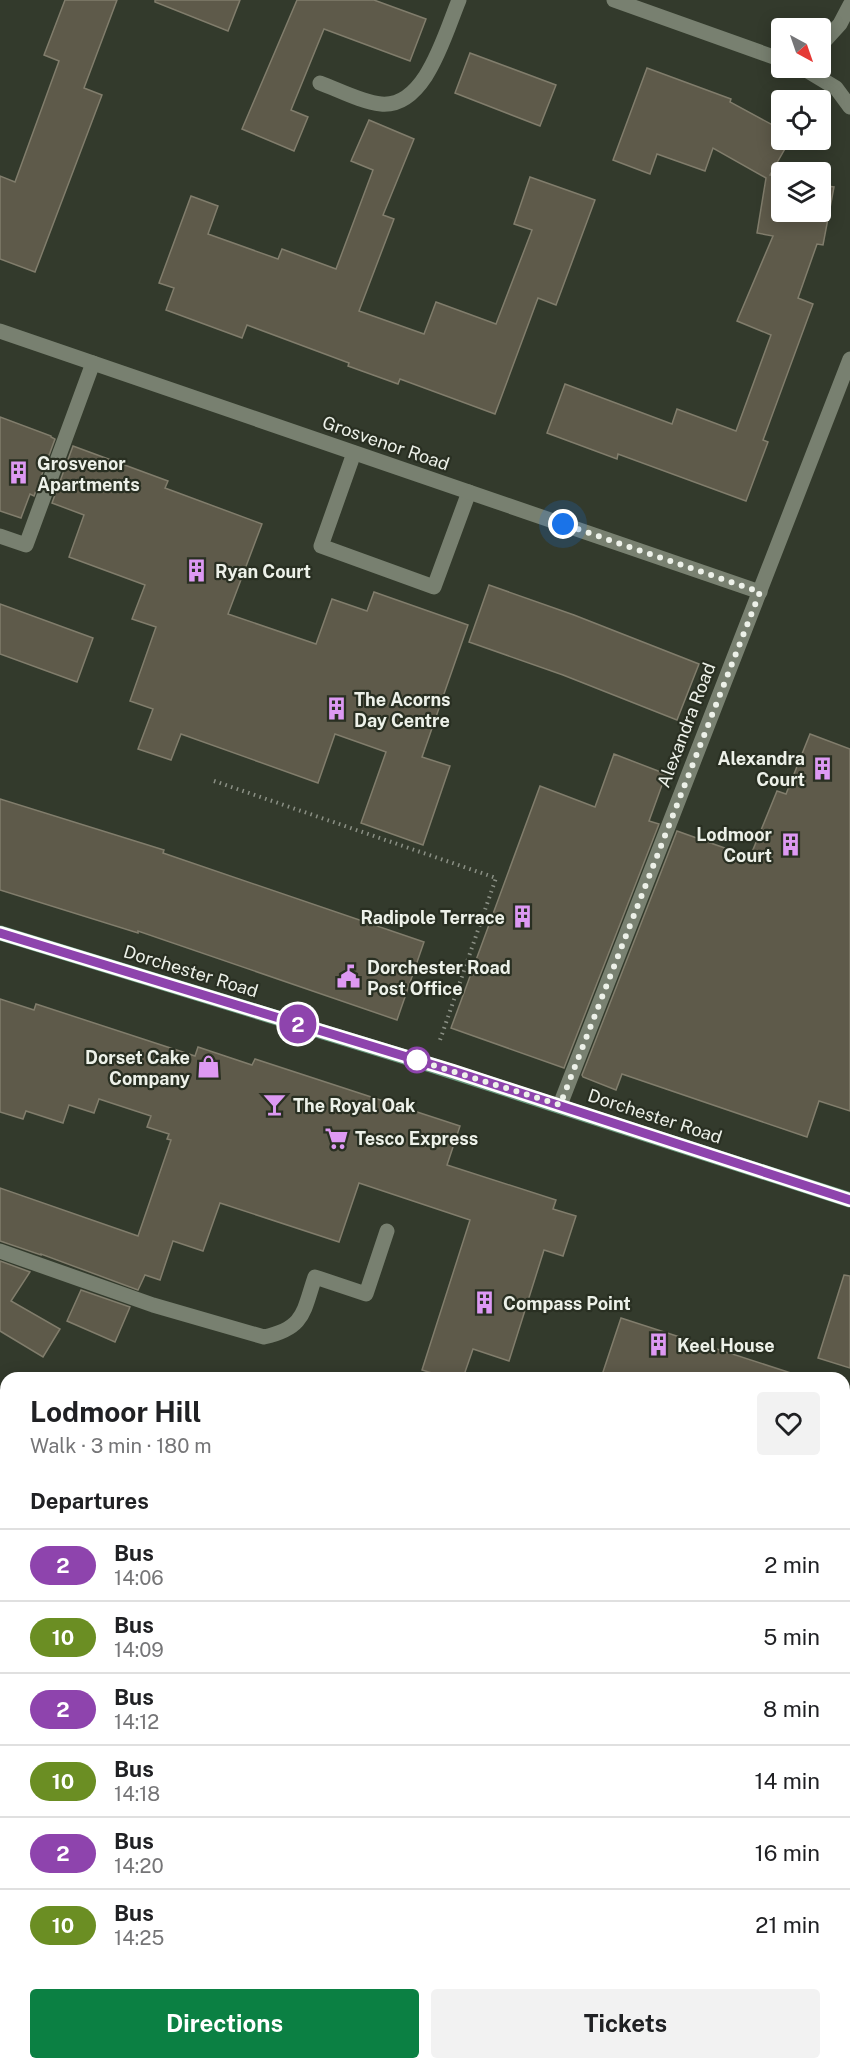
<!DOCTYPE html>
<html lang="en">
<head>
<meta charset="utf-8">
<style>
	body { margin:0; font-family:"Public Sans",sans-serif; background:#f2f2f2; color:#202124; height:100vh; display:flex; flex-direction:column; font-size:22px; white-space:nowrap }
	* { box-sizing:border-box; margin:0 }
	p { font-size:20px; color:#757577 }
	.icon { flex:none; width:33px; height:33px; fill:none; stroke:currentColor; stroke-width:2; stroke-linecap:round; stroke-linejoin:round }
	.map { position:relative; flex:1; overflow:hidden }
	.sheet { position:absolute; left:0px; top:1372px; width:850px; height:698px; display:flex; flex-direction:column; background:#fff; border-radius:18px 18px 0 0; box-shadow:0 3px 15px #0003 }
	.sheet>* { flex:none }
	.badge { padding:0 12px; border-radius:20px; font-size:21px; line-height:39px }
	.needle { width:39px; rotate:140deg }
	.fabs { position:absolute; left:771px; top:18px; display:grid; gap:12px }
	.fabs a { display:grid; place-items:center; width:60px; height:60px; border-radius:6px; background:#fff; box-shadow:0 3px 15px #0003; font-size:30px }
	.you { position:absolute; width:30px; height:30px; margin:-15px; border:4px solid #fff; border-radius:50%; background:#1a73e8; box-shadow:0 0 0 9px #1a73e833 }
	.map>.badge { position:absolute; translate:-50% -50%; box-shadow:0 0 0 3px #fff }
	h2 { padding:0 30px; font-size:22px; line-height:54px }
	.round { display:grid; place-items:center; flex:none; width:63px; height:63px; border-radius:6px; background:#f2f2f2 }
	.headline { display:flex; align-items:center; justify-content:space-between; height:102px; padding:0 30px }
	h1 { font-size:28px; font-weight:700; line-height:45px }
	.primary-button { display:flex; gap:12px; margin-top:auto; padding:12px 30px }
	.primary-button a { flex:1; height:69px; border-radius:6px; background:#0b8043; color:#fff; font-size:24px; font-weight:700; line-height:69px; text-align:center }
	.primary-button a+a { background:#f2f2f2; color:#202124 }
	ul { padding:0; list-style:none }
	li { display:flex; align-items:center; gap:18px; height:72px; padding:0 30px; border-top:2px solid #e0e0e0 }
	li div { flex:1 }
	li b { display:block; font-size:22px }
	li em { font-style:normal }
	li .badge { min-width:66px; font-weight:700; text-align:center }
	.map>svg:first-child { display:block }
	.building { fill:#5e5a4a; stroke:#817d6c; stroke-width:1.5 }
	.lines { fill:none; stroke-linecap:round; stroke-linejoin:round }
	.path { stroke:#8b9085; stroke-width:4; stroke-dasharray:1.5 4.5; stroke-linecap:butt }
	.lane { stroke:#788070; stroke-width:15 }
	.street { stroke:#788070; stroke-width:15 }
	.secondary { stroke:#69987d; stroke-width:15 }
	.line-casing { stroke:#fff; stroke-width:14 }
	.line { stroke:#8e44ad; stroke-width:9 }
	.walk { stroke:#edf1e9; stroke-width:6; stroke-dasharray:0 10.8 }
	.stop-dot { fill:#fff; stroke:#8e44ad; stroke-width:3 }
	.labels { text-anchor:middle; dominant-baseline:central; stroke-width:4.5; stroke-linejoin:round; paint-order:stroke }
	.street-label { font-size:18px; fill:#edf1e9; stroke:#292f22 }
	.poi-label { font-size:18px; font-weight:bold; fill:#edf1e9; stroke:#292f22; text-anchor:start }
</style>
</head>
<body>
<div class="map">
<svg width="850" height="2069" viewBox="0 0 850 2069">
	<rect width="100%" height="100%" fill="#333a2c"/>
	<g class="building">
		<path d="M65 0H117L84 88 102 95 35 272 0 259V176L15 182 59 61 44 55Z"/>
		<path d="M155 0H240L228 31 155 2Z"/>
		<path d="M297 0H374L426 19 410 61 324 29 291 110 308 117 294 151 242 129Z"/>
		<path d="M470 53 556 85 540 126 455 93Z"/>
		<path d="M647 68 731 99 730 102 782 130V140H790L770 175 782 178V212H820V185L834 187 823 245 817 244 798 298 813 304 763 440 768 442 746 501 618 454 617 459 547 433 565 384 672 424 677 409 736 431 771 335 737 321 773 236 757 233 766 178 713 148 705 171 657 154 650 174 613 160Z"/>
		<path d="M369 120 414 139 383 215 394 219 359 311 424 334 436 302 496 324 532 230 514 224 530 177 595 200 556 305 538 298 495 414 400 379 398 384 348 366 349 363 247 325 242 338 166 310 174 288 159 283 191 196 218 206 208 234 278 259 282 249 336 269 373 170 351 161Z"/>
		<path d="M0 417 51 436V437L55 439 34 496 30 494 21 518 0 511Z"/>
		<path d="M73 446 168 481 165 488 262 524 228 614 316 644 332 599 367 611 374 592 468 625 422 757 450 766 423 845 361 823 386 752 335 734 318 783 181 734 171 760 138 749 153 709 130 701 156 627 132 619 145 585 69 557 84 515 52 503Z"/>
		<path d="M489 585 574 615 699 664 677 720 563 675 469 642Z"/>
		<path d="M0 604 93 638 77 682 0 654Z"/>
		<path d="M810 734 850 749V1111L819 1101 807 1137 622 1074 616 1090 583 1077 582 1075 677 831 750 857 777 791 786 794Z"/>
		<path d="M614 754 666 774 649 821 659 824 564 1068 451 1028 540 786 595 807Z"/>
		<path d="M0 799 164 850 163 853 424 942 397 1020 138 931V933L0 890Z"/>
		<path d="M0 999 34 1010 36 1004 195 1056 198 1047 252 1065 255 1059 460 1126 447 1165 556 1200 553 1209 576 1216 563 1256 544 1250 509 1361 473 1349 463 1378H448L422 1370 470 1220 359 1183 339 1242 220 1203 203 1251 173 1241 160 1280 145 1275 138 1290 41 1254V1255L0 1241V1188L138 1236 171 1140 167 1139 169 1134 147 1127 151 1116 99 1099 94 1113 69 1105 63 1123 26 1111 23 1119 0 1112Z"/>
		<path d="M0 1261 30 1272 11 1301 60 1329 43 1357 0 1331Z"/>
		<path d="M844 1275 850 1276V1368L818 1358Z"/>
		<path d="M81 1290 130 1307 115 1342 67 1321Z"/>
		<path d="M621 1318 791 1373 790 1378H601Z"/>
	</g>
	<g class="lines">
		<path class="path" d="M214 781 496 878 439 1043"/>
		<g class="lane">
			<path d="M320 83C339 90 361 102 381 104 426 108 445 33 459 0"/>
			<path d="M354 453 321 546 434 587 469 492"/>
			<path d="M0 536 26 545 93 363"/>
			<path d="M0 1251 153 1305 264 1337C305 1328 303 1312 315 1277L366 1294 387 1231"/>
		</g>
		<g class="street">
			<path d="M614 0 782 60"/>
			<path d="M820 46 840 24 850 5"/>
			<path d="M803 68 836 88 850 107"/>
			<path d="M0 331 760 592"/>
			<path d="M560 1105 850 359"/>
			<path d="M844 1610 850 1612"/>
			<path d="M0 1644 6 1646"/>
			<path d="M844 1907 850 1905"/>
			<path d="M758 2069 762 2064"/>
		</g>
		<path class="secondary" d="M0 933 431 1065 850 1200"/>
	</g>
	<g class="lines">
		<defs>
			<path id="line" d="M0 933 453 1071 850 1200"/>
		</defs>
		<use href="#line" class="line-casing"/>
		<use href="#line" class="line"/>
		<path class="walk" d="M417 1060 410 1058 560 1105 760 592 563 524"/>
	</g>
	<defs>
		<symbol id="building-bare" viewBox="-9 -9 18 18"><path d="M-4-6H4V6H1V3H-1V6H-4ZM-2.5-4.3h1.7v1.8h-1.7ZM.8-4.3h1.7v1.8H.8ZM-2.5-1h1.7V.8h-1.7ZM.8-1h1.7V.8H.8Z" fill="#dd99f3" stroke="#292f22" stroke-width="2.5" paint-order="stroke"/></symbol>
		<symbol id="civic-bare" viewBox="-9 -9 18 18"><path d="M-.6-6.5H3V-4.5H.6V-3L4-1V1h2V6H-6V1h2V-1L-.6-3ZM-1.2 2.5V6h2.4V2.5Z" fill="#dd99f3" stroke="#292f22" stroke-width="2.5" paint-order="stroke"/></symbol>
		<symbol id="shop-bare" viewBox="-9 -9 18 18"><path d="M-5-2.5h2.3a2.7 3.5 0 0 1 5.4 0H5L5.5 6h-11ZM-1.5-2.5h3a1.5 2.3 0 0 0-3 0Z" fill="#dd99f3" stroke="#292f22" stroke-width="2.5" paint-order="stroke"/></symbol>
		<symbol id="bar-bare" viewBox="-9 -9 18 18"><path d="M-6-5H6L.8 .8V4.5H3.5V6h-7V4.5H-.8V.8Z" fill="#dd99f3" stroke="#292f22" stroke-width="2.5" paint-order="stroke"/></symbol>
		<symbol id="supermarket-bare" viewBox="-9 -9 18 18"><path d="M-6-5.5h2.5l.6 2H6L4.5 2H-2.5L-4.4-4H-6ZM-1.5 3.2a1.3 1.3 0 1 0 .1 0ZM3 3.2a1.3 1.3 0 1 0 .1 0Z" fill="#dd99f3" stroke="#292f22" stroke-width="2.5" paint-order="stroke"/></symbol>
	</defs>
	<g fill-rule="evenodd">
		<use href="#building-bare" x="2" y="456" width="33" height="33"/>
		<use href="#building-bare" x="180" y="554" width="33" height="33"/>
		<use href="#building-bare" x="320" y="692" width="33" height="33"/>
		<use href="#building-bare" x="806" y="752" width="33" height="33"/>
		<use href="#building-bare" x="774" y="828" width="33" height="33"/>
		<use href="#building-bare" x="506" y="900" width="33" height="33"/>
		<use href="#civic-bare" x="332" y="960" width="33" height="33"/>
		<use href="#shop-bare" x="192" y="1050" width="33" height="33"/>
		<use href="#bar-bare" x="258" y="1088" width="33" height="33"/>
		<use href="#supermarket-bare" x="320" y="1122" width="33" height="33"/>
		<use href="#building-bare" x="468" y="1286" width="33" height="33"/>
		<use href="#building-bare" x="642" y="1328" width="33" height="33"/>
	</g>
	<circle class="stop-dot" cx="417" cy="1060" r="12"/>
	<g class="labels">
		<g class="street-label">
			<text transform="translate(386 443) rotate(19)">Grosvenor Road</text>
			<text transform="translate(686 725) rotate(-69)">Alexandra Road</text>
			<text transform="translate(191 971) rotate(17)">Dorchester Road</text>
			<text transform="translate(655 1116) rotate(18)">Dorchester Road</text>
		</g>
		<g class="poi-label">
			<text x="37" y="463">Grosvenor<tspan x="37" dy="21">Apartments</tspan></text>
			<text x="215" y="571">Ryan Court</text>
			<text x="354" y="699">The Acorns<tspan x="354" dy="21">Day Centre</tspan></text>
			<text x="805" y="758" text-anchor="end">Alexandra<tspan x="805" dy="21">Court</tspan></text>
			<text x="772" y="834" text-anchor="end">Lodmoor<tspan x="772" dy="21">Court</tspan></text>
			<text x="505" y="917" text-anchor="end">Radipole Terrace</text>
			<text x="367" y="967">Dorchester Road<tspan x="367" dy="21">Post Office</tspan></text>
			<text x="190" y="1057" text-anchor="end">Dorset Cake<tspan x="190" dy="21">Company</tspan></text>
			<text x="293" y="1105">The Royal Oak</text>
			<text x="355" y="1138">Tesco Express</text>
			<text x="503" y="1303">Compass Point</text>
			<text x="677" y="1345">Keel House</text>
		</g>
	</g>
</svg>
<div class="fabs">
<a><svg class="needle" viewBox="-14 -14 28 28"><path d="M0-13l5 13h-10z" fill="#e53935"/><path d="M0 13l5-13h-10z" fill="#757577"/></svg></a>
<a><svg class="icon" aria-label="locate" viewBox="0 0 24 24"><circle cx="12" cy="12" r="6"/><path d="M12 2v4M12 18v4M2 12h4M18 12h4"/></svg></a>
<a><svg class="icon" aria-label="layers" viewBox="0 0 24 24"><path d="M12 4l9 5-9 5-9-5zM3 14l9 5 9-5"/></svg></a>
</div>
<div class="you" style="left:563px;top:524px"></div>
<b class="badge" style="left:298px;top:1024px;background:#8e44ad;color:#fff">2</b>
<section class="sheet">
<div class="headline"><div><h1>Lodmoor Hill</h1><p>Walk · 3 min · 180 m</p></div><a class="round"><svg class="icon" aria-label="heart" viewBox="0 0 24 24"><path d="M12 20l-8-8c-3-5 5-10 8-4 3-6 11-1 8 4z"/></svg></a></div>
<h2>Departures</h2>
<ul>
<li><span class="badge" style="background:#8e44ad;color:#fff">2</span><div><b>Bus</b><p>14:06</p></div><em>2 min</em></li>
<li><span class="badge" style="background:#6b8e23;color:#fff">10</span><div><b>Bus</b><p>14:09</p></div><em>5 min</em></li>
<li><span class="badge" style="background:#8e44ad;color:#fff">2</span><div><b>Bus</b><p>14:12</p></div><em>8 min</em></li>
<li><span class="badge" style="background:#6b8e23;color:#fff">10</span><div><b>Bus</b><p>14:18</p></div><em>14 min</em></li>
<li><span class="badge" style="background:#8e44ad;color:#fff">2</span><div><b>Bus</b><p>14:20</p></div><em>16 min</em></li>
<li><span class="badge" style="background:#6b8e23;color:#fff">10</span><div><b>Bus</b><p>14:25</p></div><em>21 min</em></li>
</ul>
<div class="primary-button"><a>Directions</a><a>Tickets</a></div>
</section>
</div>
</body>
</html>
